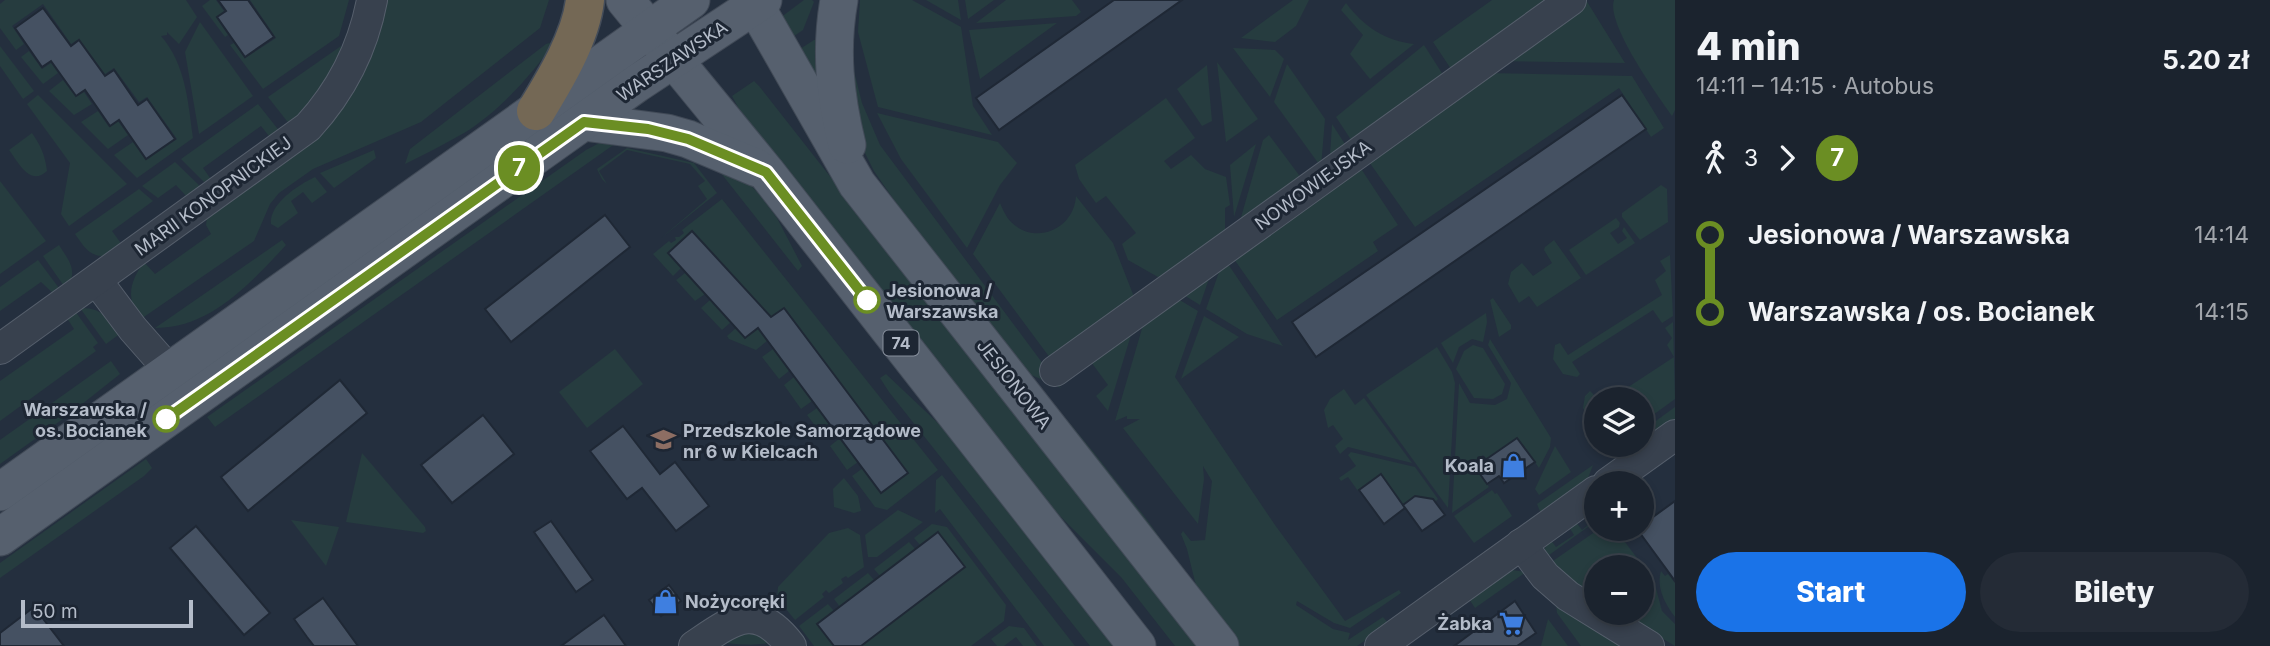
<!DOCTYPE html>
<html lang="pl">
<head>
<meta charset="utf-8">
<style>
	body { margin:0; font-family:Inter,sans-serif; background:#242b36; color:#f1f3f6; height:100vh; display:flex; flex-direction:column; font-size:26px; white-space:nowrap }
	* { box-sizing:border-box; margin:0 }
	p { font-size:23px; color:#a0a4aa }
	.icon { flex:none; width:38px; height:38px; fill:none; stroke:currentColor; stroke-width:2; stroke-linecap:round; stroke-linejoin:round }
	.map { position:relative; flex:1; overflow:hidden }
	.details { display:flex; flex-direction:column; background:#1b232e; width:595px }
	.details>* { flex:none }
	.badge { padding:0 14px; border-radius:23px; font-size:24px; line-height:46px }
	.controls { position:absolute; left:1584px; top:387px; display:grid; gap:14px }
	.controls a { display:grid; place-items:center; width:70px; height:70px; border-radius:50%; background:#1b232e; box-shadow:0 4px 10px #0003,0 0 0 2px #39404a; font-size:35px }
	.scale { position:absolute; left:21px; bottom:18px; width:172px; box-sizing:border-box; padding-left:7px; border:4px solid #b4bcc9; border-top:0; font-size:19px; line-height:24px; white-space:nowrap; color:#b4bcc9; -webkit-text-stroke:5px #1d2633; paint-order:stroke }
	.map>.badge { position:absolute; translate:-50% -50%; box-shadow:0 0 0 4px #fff }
	.legs { display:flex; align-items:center; gap:10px; height:77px; padding:0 21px; font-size:23px }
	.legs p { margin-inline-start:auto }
	.summary { display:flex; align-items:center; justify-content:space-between; height:119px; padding:0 21px }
	h1 { font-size:38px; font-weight:800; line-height:52px }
	.action { display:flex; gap:14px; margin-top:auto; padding:14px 21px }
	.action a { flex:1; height:80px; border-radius:42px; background:#1a73e8; color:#fff; font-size:28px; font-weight:800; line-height:80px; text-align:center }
	.action a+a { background:#242b36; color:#f1f3f6 }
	ul { padding:0 21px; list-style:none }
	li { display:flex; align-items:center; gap:24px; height:77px; font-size:26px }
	li i { display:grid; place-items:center; width:10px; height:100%; margin:0 9px; background:currentColor }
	li i::after { content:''; width:18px; height:18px; margin:-9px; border:5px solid; border-radius:50%; background:#1b232e }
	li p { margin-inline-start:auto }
	li:first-child i { background:linear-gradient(#0000 50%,currentColor 0) }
	li:last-child i { background:linear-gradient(currentColor 50%,#0000 0) }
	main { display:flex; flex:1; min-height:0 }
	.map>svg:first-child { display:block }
	.green { fill:#263c3f }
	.building { fill:#455162; stroke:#1f2835; stroke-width:2 }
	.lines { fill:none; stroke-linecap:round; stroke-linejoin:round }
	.minor-casing { stroke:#565f6c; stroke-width:32 }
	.major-casing { stroke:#414a57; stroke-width:39 }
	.highway-casing { stroke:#434c59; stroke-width:41 }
	.minor { stroke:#38414e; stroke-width:30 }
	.major { stroke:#56606e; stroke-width:37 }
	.highway { stroke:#746855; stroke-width:38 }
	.line-1-casing { stroke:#fff; stroke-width:16 }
	.line-1 { stroke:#6b8e23; stroke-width:10 }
	.stop-1-dot { fill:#fff; stroke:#6b8e23; stroke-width:3.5 }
	.labels { text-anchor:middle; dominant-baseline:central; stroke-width:6; stroke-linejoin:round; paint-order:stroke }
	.shield { fill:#1d2633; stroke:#878f9c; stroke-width:2 }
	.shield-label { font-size:16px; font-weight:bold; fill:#b4bcc9 }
	.street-label { font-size:18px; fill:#b4bcc9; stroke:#1d2633 }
	.stop-label { font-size:18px; font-weight:bold; fill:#b4bcc9; stroke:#1d2633; text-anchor:start }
	.poi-label { font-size:18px; font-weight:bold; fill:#b4bcc9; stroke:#1d2633; text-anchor:start }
</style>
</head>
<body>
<main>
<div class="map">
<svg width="1675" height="646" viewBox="0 0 1675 646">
	<rect width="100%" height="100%" fill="#242f3e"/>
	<g class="green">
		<path d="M5 0H186L197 17 179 44 167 32V35L161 36C186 65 188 102 193 138L137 178 114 155 133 142 146 160 177 139 147 97 139 102 114 68 105 74 79 39 71 44 43 4 12 26 24 44 16 50 0 28V4Z"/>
		<path d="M210 0H216L224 11 216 17 228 35 225 37 202 6Z"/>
		<path d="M250 0H349L339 36 263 89 230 45 234 43 245 58 276 38Z"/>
		<path d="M385 0H549L540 28 421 122 313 169 279 193 270 204 254 241 141 319C125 299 130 281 144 262L155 274 211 234 206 225 207 217 328 121 361 79 379 37Z"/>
		<path d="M804 0H812L814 2 803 30 788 40 776 21Z"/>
		<path d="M860 0H912L961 27 973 106 992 135 878 107 858 32Z"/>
		<path d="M926 0H958L961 20Z"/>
		<path d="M965 0H994L968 19Z"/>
		<path d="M1006 0H1072L1081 12 1076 16 976 23Z"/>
		<path d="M1293 0H1309L1296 26 1275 42 1241 38Z"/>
		<path d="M1492 0H1558L1455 75 1433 42Z"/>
		<path d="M1581 0H1586L1625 63 1495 61Z"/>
		<path d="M1614 0H1675V110L1672 116C1657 94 1606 24 1614 0Z"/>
		<path d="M1346 3C1363 26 1385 41 1414 44L1370 79 1350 54 1363 35 1341 10Z"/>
		<path d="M200 22 253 96 199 134 185 52Z"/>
		<path d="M1057 23 980 79 969 30Z"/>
		<path d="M845 35 862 103 880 145 1061 388 1011 366 970 310 874 171 857 137Z"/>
		<path d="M814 40H819L824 91 800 49Z"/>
		<path d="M556 41C531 75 500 111 464 133 445 144 425 154 405 164L410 149 546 44Z"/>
		<path d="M1424 45 1447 81 1357 149 1336 117Z"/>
		<path d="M0 46 34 91 23 99 0 66Z"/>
		<path d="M341 46 344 52 322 91 290 125 268 97Z"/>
		<path d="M1233 48 1275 50 1284 59 1270 97Z"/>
		<path d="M29 51 42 69 51 63 58 73 43 84 21 57Z"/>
		<path d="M1217 62 1258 119 1226 142Z"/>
		<path d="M1287 64 1325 119 1321 167 1274 102Z"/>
		<path d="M1207 65 1212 121 1202 126 1177 89Z"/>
		<path d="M1484 73 1632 76 1664 128 1651 137 1619 88 1415 227 1367 159Z"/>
		<path d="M63 80 76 97 84 92 92 104 74 115 49 91Z"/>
		<path d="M754 81 759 86 1199 646H1175L1121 577 1049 505 739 109 732 96Z"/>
		<path d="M38 95 127 184 69 226 61 214 70 163 27 104Z"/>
		<path d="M1166 98 1195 138 1164 161 1171 169 1191 155 1205 169 1226 177 1230 205 1225 208V242L1165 281 1128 260 1122 244 1136 233 1106 196 1096 203 1079 179 1075 165Z"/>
		<path d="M258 104 281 133 272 140 261 126 203 168 213 182 208 186 181 159Z"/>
		<path d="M98 111 109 127 118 121 128 135 108 149 81 122Z"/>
		<path d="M877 113 998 142 1017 163 1000 185 967 248 901 159Z"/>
		<path d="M1332 124 1352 155 1329 171Z"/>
		<path d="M32 133C41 146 45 155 47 171 30 187 18 162 9 150Z"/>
		<path d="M1269 135 1305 183 1236 235 1263 140Z"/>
		<path d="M626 136 215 427 207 417 586 150 605 140Z"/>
		<path d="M1256 144 1234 217 1230 165Z"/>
		<path d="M627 148 694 163 717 193 660 239 707 199 698 186 705 181 690 164 627 150 599 171 607 184 602 179 597 169Z"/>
		<path d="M374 150 376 158 334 188 320 173Z"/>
		<path d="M705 153 740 174 760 195 777 218 802 266 798 271Z"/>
		<path d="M1356 161 1398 225 1373 242 1378 251 1277 320 1229 252Z"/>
		<path d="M175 162 203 189 188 198 176 185 158 198 142 186Z"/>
		<path d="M315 177 327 192 312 203 303 192 291 201 298 213 278 228 271 224C269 204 298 185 315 177Z"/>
		<path d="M0 181 46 241 0 274Z"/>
		<path d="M1661 185 1667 189 1668 222 1640 240 1622 217V213Z"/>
		<path d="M139 189 153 201 112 231 120 242V247L109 256C90 258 85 248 75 234Z"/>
		<path d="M1076 196 1113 243 1138 307 1056 366 973 254 1000 203C1003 210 1006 217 1011 222 1036 246 1074 229 1076 196Z"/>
		<path d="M722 199 938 470 887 510 875 507 852 476 863 468 907 473 785 308 771 317 692 231 668 253 681 268 673 276 653 254 669 241 671 243 676 240 675 237H679L684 233 682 230Z"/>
		<path d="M1616 218 1620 223 1619 227 1610 233 1618 244 1627 238 1622 231 1624 227 1635 243 1586 275 1569 250Z"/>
		<path d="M282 240 286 245C252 282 210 329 155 328Z"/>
		<path d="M1554 240 1581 278 1537 307 1529 296 1519 303 1508 284 1511 272 1522 263 1533 276 1552 263 1544 250 1545 247Z"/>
		<path d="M59 245C69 261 79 271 66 289L43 256Z"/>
		<path d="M1670 255 1673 316 1662 323 1653 310 1572 362 1580 374 1577 377 1563 374 1553 359 1555 345 1560 343 1568 355 1662 295 1655 280 1666 271 1660 261Z"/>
		<path d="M1216 258 1200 305 1174 289Z"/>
		<path d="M1224 258 1283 346 1247 334 1206 309Z"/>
		<path d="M38 260 62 292 54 294 41 282 0 311V287Z"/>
		<path d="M685 273 705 294 695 301 676 280Z"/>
		<path d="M1168 293 1198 311 1175 377 1275 525 1345 621 1399 590 1401 593 1350 628 1334 623 1297 601 1296 605 1333 629 1350 633 1348 640 1383 617 1389 624 1357 646H1234L1198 594 1187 549 1181 534 1183 531 1191 541 1205 540 1212 481 1203 466 1204 479 1198 524 1123 428 1140 419H1127V416L1115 421 1148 308Z"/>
		<path d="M1493 298 1511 325V329L1499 337 1490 300Z"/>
		<path d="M710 300 731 322 722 330 701 308Z"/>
		<path d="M80 308C101 307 109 319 121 333L106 344Z"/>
		<path d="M75 311 98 343 93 347 96 351 0 421V381L74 329 65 315Z"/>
		<path d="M1486 313 1487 322 1483 342 1472 339 1459 347 1453 363 1441 343Z"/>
		<path d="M1137 315 1108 411 1096 396 1108 385 1086 355Z"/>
		<path d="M1204 316 1239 337 1181 379Z"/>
		<path d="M1673 322 1675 399 1642 423V399H1610L1674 357 1667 345 1672 338 1665 328Z"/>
		<path d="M736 328 745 338 758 329 767 341 756 350 729 339 727 336Z"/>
		<path d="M1490 339 1551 438 1550 447 1539 468 1517 437 1487 459 1483 455 1472 463 1489 487 1452 513 1459 383 1470 403 1495 405 1507 399 1511 383 1488 345Z"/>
		<path d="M1473 345 1483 348 1505 384 1502 394 1493 399 1474 398 1456 369 1464 351Z"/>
		<path d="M1437 347 1452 372 1455 383 1448 508 1366 395Z"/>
		<path d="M615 349 643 384 587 428 559 392Z"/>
		<path d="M773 349 789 371 779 379 762 357Z"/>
		<path d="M111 361 120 374 67 416 0 464V440Z"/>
		<path d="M886 374 940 425 1113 646H1090L889 392 880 378Z"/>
		<path d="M794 377 812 401 801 409 784 385Z"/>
		<path d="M1344 389 1355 405 1364 398 1412 463 1348 447 1340 454 1335 446 1343 439 1333 425 1328 428 1324 410 1330 399Z"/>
		<path d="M1040 391C1070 421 1095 454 1121 487 1139 510 1158 531 1171 558Z"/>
		<path d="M1590 391 1598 399H1596V432L1583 408 1585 396Z"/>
		<path d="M1675 407V419L1642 442V431Z"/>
		<path d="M817 408 835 432 825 439 807 415Z"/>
		<path d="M840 438 858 462 847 470 830 446Z"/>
		<path d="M1555 446 1571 472 1539 495 1535 489Z"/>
		<path d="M1351 452 1415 467 1438 499 1435 502 1433 499 1415 496 1403 505 1381 474 1358 491 1348 477 1341 481 1339 478 1356 466 1348 455Z"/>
		<path d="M362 453 425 527 426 531 423 533 346 522Z"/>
		<path d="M146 459 152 468 144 476 0 578V563Z"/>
		<path d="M1593 465 1587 481 1541 514 1537 504Z"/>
		<path d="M942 475 1075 646H1044L940 509 935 513 936 480Z"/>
		<path d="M844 478 858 496 861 511 854 513 834 507 833 489Z"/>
		<path d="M1492 490 1495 494 1497 493 1512 516 1474 543 1454 516Z"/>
		<path d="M898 510 923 522 877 557H868L865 535Z"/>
		<path d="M1596 519V521L1545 558 1544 550 1550 539 1556 547 1574 535 1569 527 1576 522 1582 530Z"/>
		<path d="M291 520 339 527 326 566Z"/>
		<path d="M932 524 947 527 1006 605 1004 621 971 646H861L965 567 938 532 920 545 914 538Z"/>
		<path d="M848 528 860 535 864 567 848 578 846 576 841 579 843 583 829 593 826 590 822 594 824 597 795 620 777 598 778 587 829 533Z"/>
		<path d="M1599 529H1615L1647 571 1642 570V567H1596V597L1562 575 1550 563Z"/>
		<path d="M909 542 915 549 880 576 874 569Z"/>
		<path d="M1512 570 1526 572 1475 608 1469 599Z"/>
		<path d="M1661 571 1665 576 1668 574 1675 583V617C1665 604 1656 587 1661 571Z"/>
		<path d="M868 573 874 580 840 607 834 599Z"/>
		<path d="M1642 577 1651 578 1654 581 1662 611 1675 624V646L1620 613 1642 612Z"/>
		<path d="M828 604 834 611 817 624 834 646H814L799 626Z"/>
		<path d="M1556 604 1632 646H1581L1557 613Z"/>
		<path d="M1548 619 1568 646H1541Z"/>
		<path d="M1009 626 1024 628 1037 646H1023L1016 637 1004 646H997L991 639Z"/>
		<path d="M747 631 777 641C762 646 744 645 726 643L723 639Z"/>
	</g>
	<g class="building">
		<path d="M218 0H248L274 37 245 57 217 17 226 11Z"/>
		<path d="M1114 0H1182L999 130 976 98Z"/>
		<path d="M43 8 71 46 79 40 105 76 114 70 138 105 147 99 175 139 146 159 119 120 110 126 85 90 76 96 51 61 42 67 15 28Z"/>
		<path d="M1622 95 1646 129 1316 357 1292 322Z"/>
		<path d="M605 215 630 247 511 342 485 309Z"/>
		<path d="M692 231 771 317 784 308 908 473 881 493 758 328 745 338 668 253Z"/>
		<path d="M340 380 367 413 248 511 221 477Z"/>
		<path d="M483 415 514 454 452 503 421 465Z"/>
		<path d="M623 426 660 474 675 462 709 506 676 531 642 488 627 499 590 451Z"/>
		<path d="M1517 438 1535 462 1504 483 1499 476 1487 484 1475 467Z"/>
		<path d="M1381 474 1405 508 1384 524 1359 490Z"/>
		<path d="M1415 496 1433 499 1445 515 1422 531 1403 505Z"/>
		<path d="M1675 501V581L1637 529 1642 528V525Z"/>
		<path d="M551 521 593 580 576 592 534 532Z"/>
		<path d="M196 526 270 613 244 635 170 548Z"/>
		<path d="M938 532 965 567 861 646H834L817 624Z"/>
		<path d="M669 585 681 601 661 616 649 600Z"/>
		<path d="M323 598 358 646H314L307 637 294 619Z"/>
		<path d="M1515 601 1536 633 1517 646H1454Z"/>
		<path d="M34 607 64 646H0V633Z"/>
		<path d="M604 615 626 646H561L583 630Z"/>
	</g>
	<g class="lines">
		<defs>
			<g id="minor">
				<path d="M97 281 133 329 170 371"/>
				<path d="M0 349 308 127C341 91 363 48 372 0"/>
				<path d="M1055 371 1571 0"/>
				<path d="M1608 483 1675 435"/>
				<path d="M1521 544 1545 576 1568 596 1649 646"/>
				<path d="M694 646C734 619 756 600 791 646"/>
				<path d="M1380 646 1596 491"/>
			</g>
			<g id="major">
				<path d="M625 0 766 172 1137 646"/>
				<path d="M752 0 857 184 1220 646"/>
				<path d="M839 0C830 50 835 96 847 145"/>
				<path d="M584 122 667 133 688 139 757 168"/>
				<path d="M0 492 691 0"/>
				<path d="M0 537 636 84 763 0"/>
			</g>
			<path id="highway" d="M536 111C555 80 581 37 585 0"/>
		</defs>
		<use href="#minor" class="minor-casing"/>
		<use href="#major" class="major-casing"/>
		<use href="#highway" class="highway-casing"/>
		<use href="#minor" class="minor"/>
		<use href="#major" class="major"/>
		<use href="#highway" class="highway"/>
	</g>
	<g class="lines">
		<defs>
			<path id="line-1" d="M166 419 584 122 648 129 688 139 766 172 867 300"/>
		</defs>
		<use href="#line-1" class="line-1-casing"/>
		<use href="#line-1" class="line-1"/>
	</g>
	<defs>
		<symbol id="school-bare" viewBox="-9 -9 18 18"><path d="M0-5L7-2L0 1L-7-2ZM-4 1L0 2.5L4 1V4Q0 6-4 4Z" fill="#8d6e63" stroke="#1d2633" stroke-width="2.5" paint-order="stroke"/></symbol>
		<symbol id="shop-bare" viewBox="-9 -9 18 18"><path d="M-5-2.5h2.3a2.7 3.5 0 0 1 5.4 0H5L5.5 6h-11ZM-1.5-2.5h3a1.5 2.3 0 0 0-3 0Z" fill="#3f7fe0" stroke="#1d2633" stroke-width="2.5" paint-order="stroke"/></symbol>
		<symbol id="supermarket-bare" viewBox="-9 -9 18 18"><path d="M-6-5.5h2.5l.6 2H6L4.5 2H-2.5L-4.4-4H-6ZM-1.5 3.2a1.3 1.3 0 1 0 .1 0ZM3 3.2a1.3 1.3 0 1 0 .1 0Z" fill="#3f7fe0" stroke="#1d2633" stroke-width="2.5" paint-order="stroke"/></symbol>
	</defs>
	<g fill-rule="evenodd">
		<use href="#school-bare" x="646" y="422" width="35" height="35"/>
		<use href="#shop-bare" x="1496" y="448" width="35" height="35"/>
		<use href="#shop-bare" x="648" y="584" width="35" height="35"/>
		<use href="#supermarket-bare" x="1494" y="606" width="35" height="35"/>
	</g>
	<g class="stop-1-dot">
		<circle cx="867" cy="300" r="12"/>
		<circle cx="166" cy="419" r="12"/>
	</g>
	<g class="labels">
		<rect class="shield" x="883.5" y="330.5" width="35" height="25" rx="5"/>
		<g class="shield-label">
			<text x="901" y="343">74</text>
		</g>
		<g class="street-label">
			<text transform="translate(672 61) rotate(-34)">WARSZAWSKA</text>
			<text transform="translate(1313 185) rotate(-36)">NOWOWIEJSKA</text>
			<text transform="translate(213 196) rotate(-36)">MARII KONOPNICKIEJ</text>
			<text transform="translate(1014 384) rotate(52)">JESIONOWA</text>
		</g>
		<g class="stop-label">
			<text x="886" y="290">Jesionowa /<tspan x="886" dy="21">Warszawska</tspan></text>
			<text x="147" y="409" text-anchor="end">Warszawska /<tspan x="147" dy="21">os. Bocianek</tspan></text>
		</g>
		<g class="poi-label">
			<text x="683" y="430">Przedszkole Samorządowe<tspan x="683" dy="21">nr 6 w Kielcach</tspan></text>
			<text x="1494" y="465" text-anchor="end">Koala</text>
			<text x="685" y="601">Nożycoręki</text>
			<text x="1492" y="623" text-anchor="end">Żabka</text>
		</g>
	</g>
</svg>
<div class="controls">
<a><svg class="icon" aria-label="layers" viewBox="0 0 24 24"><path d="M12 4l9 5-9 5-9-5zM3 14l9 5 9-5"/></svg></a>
<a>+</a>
<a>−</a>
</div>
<div class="scale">50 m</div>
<b class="badge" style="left:519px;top:168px;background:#6b8e23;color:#fff">7</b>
</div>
<section class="details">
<div class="summary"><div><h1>4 min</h1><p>14:11 – 14:15 · Autobus</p></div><b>5.20 zł</b></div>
<div class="legs"><svg class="icon" aria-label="walk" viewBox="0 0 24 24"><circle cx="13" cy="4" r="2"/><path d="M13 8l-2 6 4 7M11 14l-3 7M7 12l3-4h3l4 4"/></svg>3<svg class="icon" aria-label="forward" viewBox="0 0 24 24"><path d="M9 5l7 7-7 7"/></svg><b class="badge" style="background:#6b8e23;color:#fff">7</b></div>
<ul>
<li><i style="color:#6b8e23"></i><b>Jesionowa / Warszawska</b><p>14:14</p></li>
<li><i style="color:#6b8e23"></i><b>Warszawska / os. Bocianek</b><p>14:15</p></li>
</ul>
<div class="action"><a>Start</a><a>Bilety</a></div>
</section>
</main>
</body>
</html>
